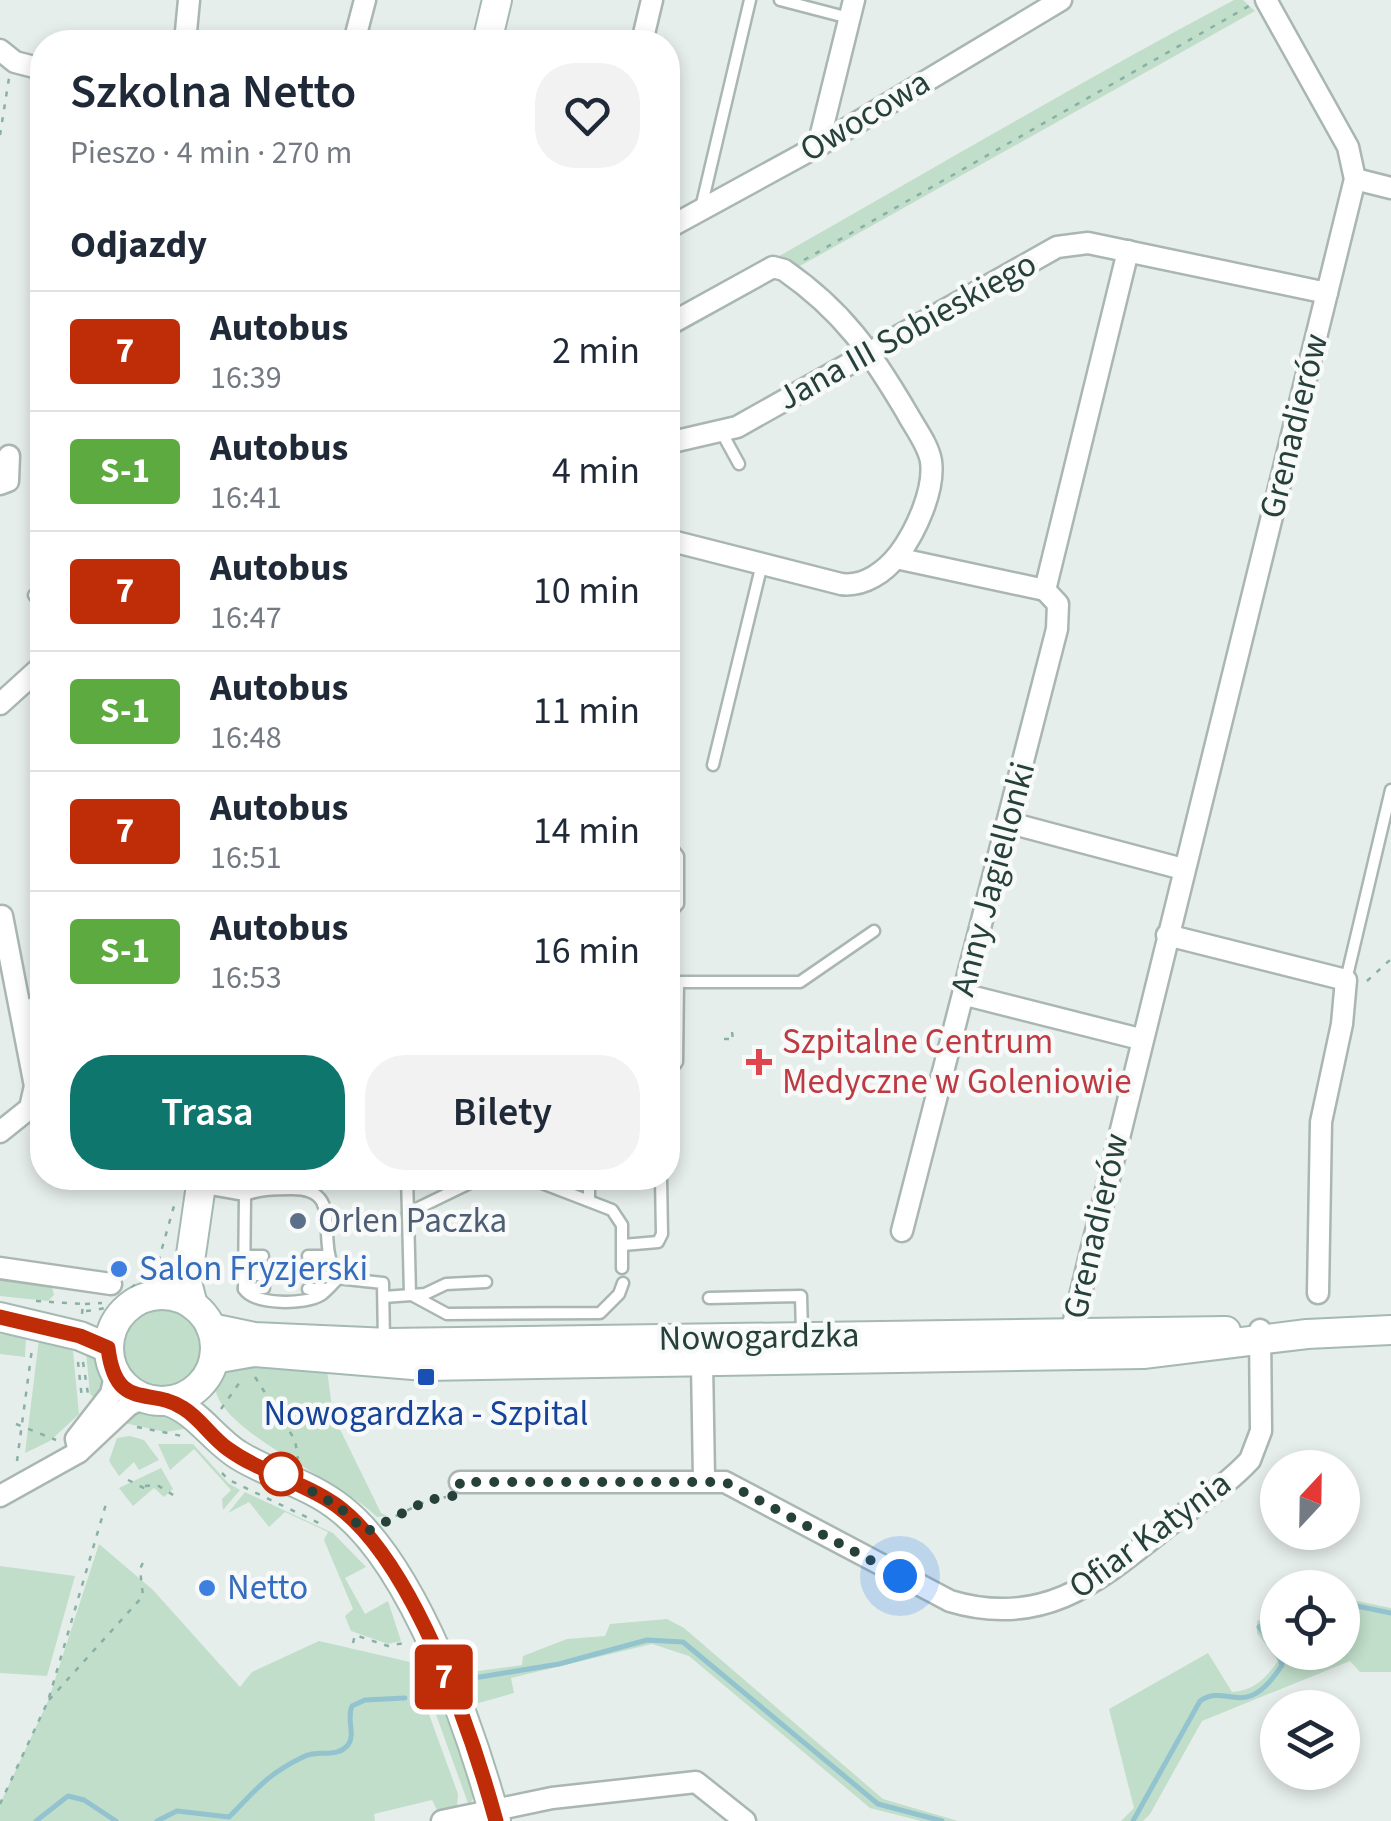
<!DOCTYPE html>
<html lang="pl">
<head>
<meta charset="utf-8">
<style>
	body { margin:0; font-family:"Source Sans 3",sans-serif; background:#f2f2f3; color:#1f2937; height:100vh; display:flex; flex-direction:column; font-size:38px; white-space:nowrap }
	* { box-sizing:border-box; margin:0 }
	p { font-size:32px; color:#747a83 }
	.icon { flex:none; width:55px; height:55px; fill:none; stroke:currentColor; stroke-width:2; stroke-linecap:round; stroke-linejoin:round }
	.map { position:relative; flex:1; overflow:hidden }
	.sheet { position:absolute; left:30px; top:30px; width:650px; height:1160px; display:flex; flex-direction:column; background:#fff; border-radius:40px; box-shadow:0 5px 15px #0003 }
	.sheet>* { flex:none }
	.badge { padding:0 20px; border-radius:8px; font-size:35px; line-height:65px }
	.needle { width:65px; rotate:22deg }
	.buttons { position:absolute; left:1260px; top:1450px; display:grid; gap:20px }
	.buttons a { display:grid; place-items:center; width:100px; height:100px; border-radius:50%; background:#fff; box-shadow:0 5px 15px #0003; font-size:50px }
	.you { position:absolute; width:50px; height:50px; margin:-25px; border:8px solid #fff; border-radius:50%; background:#1a73e8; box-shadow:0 0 0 15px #1a73e833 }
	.map>.badge { position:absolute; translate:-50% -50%; box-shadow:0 0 0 5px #fff }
	h2 { padding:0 40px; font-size:38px; line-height:90px }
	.round { display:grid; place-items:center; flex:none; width:105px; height:105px; border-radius:40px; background:#f2f2f3 }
	.summary { display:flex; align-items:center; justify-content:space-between; height:170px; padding:0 40px }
	h1 { font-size:48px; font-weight:600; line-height:75px }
	.button { display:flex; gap:20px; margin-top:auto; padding:20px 40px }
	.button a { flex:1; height:115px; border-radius:40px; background:#0f766e; color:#fff; font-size:40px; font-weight:600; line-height:115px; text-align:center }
	.button a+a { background:#f2f2f3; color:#1f2937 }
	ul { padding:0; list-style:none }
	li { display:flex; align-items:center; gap:30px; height:120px; padding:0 40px; border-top:2px solid #e0e1e3 }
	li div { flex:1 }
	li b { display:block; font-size:38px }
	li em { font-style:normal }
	li .badge { min-width:110px; font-weight:700; text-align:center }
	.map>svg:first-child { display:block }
	.green { fill:#c1deca }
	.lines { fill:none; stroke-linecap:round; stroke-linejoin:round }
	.stream { stroke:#92c3cf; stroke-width:5 }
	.lane-casing { stroke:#a9b6b2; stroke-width:15 }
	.street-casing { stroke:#a9b6b2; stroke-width:25 }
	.secondary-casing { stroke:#a5b9b3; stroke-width:32 }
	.path { stroke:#89b0a5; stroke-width:2.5; stroke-dasharray:5 8; stroke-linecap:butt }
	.lane { stroke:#fff; stroke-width:10 }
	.street { stroke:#fff; stroke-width:20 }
	.secondary { stroke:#fff; stroke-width:28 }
	.line-casing { stroke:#fff; stroke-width:22 }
	.line { stroke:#bf2d08; stroke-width:15 }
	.walk { stroke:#26403a; stroke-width:10; stroke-dasharray:0 18 }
	.health-dot { fill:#e0444e; stroke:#f7faf9; stroke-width:4 }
	.service-dot { fill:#5c6f8a; stroke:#f7faf9; stroke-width:4 }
	.shop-dot { fill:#3f7fe0; stroke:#f7faf9; stroke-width:4 }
	.transit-dot { fill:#1a4fb4; stroke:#f7faf9; stroke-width:4 }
	.stop-dot { fill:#fff; stroke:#bf2d08; stroke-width:5 }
	.labels { text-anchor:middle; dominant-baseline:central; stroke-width:9; stroke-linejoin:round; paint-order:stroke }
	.street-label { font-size:35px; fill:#26403a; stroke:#f7faf9 }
	.health-label { font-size:35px; fill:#be3a42; stroke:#f7faf9; text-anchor:start }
	.service-label { font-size:35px; fill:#4e5e75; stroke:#f7faf9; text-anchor:start }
	.shop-label { font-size:35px; fill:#366cbe; stroke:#f7faf9; text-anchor:start }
	.transit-label { font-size:35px; fill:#164399; stroke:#f7faf9 }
</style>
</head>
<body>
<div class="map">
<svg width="1391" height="1821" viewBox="0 0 1391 1821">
	<rect width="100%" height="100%" fill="#e6eeeb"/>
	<g class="green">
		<path d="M1234 0H1243L1255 11 668 340V318C858 214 1042 102 1234 0Z"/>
		<path d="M0 1275 51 1283 54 1295 48 1301 0 1296Z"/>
		<circle cx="161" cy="1349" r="41"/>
		<path d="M0 1334 26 1337 25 1357 0 1354Z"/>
		<path d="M39 1339 73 1351 79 1414 50 1441 25 1453Z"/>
		<path d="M85 1341 105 1364 99 1402 90 1394Z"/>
		<path d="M232 1363 327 1370 333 1415 381 1513 387 1516 377 1517C341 1480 220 1433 215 1387Z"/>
		<path d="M158 1408 196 1427 165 1432 120 1422 137 1410Z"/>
		<path d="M130 1436 144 1440 159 1460 139 1470 134 1462 119 1476 109 1461 117 1438Z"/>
		<path d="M158 1444H193L228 1483 240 1490 223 1510 222 1499 231 1490 194 1449 170 1470Z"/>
		<path d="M161 1468 173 1489 164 1497 154 1488 133 1506 119 1488Z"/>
		<path d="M245 1492 333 1533 366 1567 345 1578 365 1614 388 1601 401 1641 388 1644 351 1631 345 1616 353 1609 324 1540 328 1532 285 1512 269 1527 249 1502 228 1513Z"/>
		<path d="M99 1544 153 1590 240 1687 252 1672 319 1641 410 1662 458 1794 457 1807 437 1810 432 1800 374 1814 375 1821H0V1804L48 1701Z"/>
		<path d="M0 1566 75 1576 47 1676 0 1673Z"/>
		<path d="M1343 1598 1391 1608V1672H1360L1350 1661 1202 1721 1150 1814 1143 1821H1121L1134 1808 1109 1709 1208 1653 1232 1692C1254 1691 1266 1678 1278 1661L1257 1633V1621L1277 1612 1278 1652H1342Z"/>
		<path d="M667 1619 684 1628 883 1799 958 1821H921L870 1808 689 1656 652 1644 511 1678 514 1693 475 1704 463 1673 522 1665 523 1656 567 1639 605 1636 610 1624Z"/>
		<path d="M417 1662 426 1666 476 1795 471 1802 468 1803Z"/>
	</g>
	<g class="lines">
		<g class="stream">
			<path d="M1342 1603 1391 1613"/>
			<path d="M1278 1614 1259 1627 1278 1652"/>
			<path d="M474 1678 559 1664 647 1640 683 1642 878 1804 942 1821"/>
			<path d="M36 1821 68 1796 84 1800 116 1821"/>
			<path d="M157 1821 177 1811 229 1817C257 1789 266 1775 303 1757 318 1749 336 1759 348 1745 356 1734 346 1719 352 1706L365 1700 405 1698"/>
			<path d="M1133 1821 1200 1701C1228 1682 1245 1723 1282 1665L1278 1652"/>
		</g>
		<defs>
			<g id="lane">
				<path d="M780 0 849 18"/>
				<path d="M701 208 750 0"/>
				<path d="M722 433 739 464"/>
				<path d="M34 595 42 605"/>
				<path d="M713 765 762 564"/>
				<path d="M668 843 678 856V904L668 915"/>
				<path d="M1346 980 1391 790"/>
				<path d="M668 982H800L874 931"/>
				<path d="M20 1006 42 1002"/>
				<path d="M668 1073 677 1062 678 982"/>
				<path d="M407 1178 408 1213"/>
				<path d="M205 1188 245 1195 244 1289 264 1288"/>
				<path d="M589 1199V1178"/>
				<path d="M623 1245 658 1242 662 1234 661 1178"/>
				<path d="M245 1256H263"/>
				<path d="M308 1256H325"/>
				<path d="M244 1275H264"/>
				<path d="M308 1275 383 1283 384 1342"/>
				<path d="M244 1289C254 1305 305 1305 321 1295 327 1291 333 1283 339 1278 312 1241 348 1189 292 1189 275 1189 261 1189 245 1195"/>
				<path d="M308 1289H327"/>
				<path d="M410 1294 408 1213 476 1180 529 1178 612 1210 622 1225V1268"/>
				<path d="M410 1294 447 1314 600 1313 619 1294 623 1283"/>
				<path d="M384 1297 425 1294 446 1284 486 1282"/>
				<path d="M709 1298 801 1296 802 1333"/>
			</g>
			<g id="street">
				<path d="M185 42 189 0"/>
				<path d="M354 42 365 0"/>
				<path d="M642 42 652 0"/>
				<path d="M0 50 15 62 42 69"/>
				<path d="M818 146 854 0"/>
				<path d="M1355 179 1391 188"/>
				<path d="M668 228 818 146 1061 0"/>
				<path d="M668 325 773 267 784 270C843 311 871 352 907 413 915 428 928 444 931 461 935 490 916 531 899 554 885 572 864 587 841 584L668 540"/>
				<path d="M668 443 737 427 1057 247 1088 243 1327 293"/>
				<path d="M0 484 8 481 9 456"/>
				<path d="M896 558 1045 590"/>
				<path d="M0 704 42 666"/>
				<path d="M1010 823 1183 869"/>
				<path d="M1167 935 1346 980 1342 1024 1321 1122 1318 1293"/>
				<path d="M966 995 1140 1039"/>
				<path d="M0 1132 30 1108 35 1086 2 916"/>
				<path d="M902 1231 1057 629 1058 604 1045 590 1128 251"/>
				<path d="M0 1268 111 1284"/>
				<path d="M1068 1345 1355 179 1348 147 1266 0"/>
				<path d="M702 1363 704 1478"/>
				<path d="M79 1452 76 1439 111 1394 115 1375"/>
				<path d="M460 1482H725L950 1601C1046 1630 1102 1578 1172 1523 1198 1503 1228 1484 1250 1460L1261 1431 1260 1330"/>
				<path d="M0 1496 79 1452 129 1405 143 1398"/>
				<path d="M442 1821 552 1798 696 1782 745 1821"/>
			</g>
			<g id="secondary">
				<path d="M487 42 497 0"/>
				<circle cx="162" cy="1348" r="53"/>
				<path d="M193 1305 187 1282 202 1178"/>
				<path d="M0 1317 80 1336 108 1348"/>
				<path d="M211 1328 254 1337 389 1343 1226 1331"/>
				<path d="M214 1359 254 1352 425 1366 1143 1354 1307 1334 1391 1330"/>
				<path d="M167 1401C197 1410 214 1441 240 1456 273 1476 310 1484 341 1509 415 1567 471 1730 496 1821"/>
			</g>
		</defs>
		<use href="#lane" class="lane-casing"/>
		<use href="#street" class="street-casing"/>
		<use href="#secondary" class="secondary-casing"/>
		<g class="path">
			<path d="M0 135 9 78"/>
			<path d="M804 260 1249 6"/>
			<path d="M1367 981 1391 959"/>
			<path d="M732 1032 733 1039"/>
			<path d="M724 1039H730"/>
			<path d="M131 1288 157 1266 174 1206"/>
			<path d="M36 1301 83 1304 82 1314"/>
			<path d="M85 1304 102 1303"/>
			<path d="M86 1311C117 1309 153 1291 166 1262"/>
			<path d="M78 1362 82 1399"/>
			<path d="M83 1362 88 1394"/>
			<path d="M255 1377 295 1440 298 1459"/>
			<path d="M221 1409 242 1379"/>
			<path d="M16 1424 56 1440"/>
			<path d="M137 1427 182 1436"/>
			<path d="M17 1461 32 1349"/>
			<path d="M222 1473 229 1480 321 1524"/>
			<path d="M128 1480 150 1491"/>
			<path d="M145 1486 157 1485 178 1498"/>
			<path d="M384 1522 428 1500 446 1497"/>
			<path d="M353 1643 355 1635 388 1646 404 1643"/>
			<path d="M49 1700 143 1596 140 1569 146 1556"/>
			<path d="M0 1804 48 1701 106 1504"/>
		</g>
		<use href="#lane" class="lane"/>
		<use href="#street" class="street"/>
		<use href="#secondary" class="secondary"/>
	</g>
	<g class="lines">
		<defs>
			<path id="line" d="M0 1317 80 1336 108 1348C116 1413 150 1386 183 1408 200 1418 211 1437 228 1449 261 1473 302 1481 336 1505 413 1561 471 1730 496 1821"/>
		</defs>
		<use href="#line" class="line-casing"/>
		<use href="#line" class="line"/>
		<path class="walk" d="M281 1474 338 1506 366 1532 428 1500 459 1495 460 1482H725L900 1576"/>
	</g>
	<path class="health-dot" d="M754 1047h10v10h10v10h-10v10h-10v-10h-10v-10h10z"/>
	<circle class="service-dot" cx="298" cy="1221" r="10"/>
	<g class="shop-dot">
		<circle cx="119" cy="1269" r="10"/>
		<circle cx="207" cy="1588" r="10"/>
	</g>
	<rect class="transit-dot" x="416" y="1367" width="20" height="20" rx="5"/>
	<circle class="stop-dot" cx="281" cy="1474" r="20"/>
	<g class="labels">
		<g class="street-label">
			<text transform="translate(865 116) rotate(-31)">Owocowa</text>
			<text transform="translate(907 331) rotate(-29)">Jana III Sobieskiego</text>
			<text transform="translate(1294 426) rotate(-76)">Grenadierów</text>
			<text transform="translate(993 879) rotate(-75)">Anny Jagiellonki</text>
			<text transform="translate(1096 1226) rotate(-77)">Grenadierów</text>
			<text transform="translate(759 1337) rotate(-1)">Nowogardzka</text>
			<text transform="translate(1150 1535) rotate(-36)">Ofiar Katynia</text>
		</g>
		<g class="health-label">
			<text x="782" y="1042">Szpitalne Centrum<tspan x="782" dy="40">Medyczne w Goleniowie</tspan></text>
		</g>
		<g class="service-label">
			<text x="318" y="1221">Orlen Paczka</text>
		</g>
		<g class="shop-label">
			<text x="139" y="1269">Salon Fryzjerski</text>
			<text x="227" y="1588">Netto</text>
		</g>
		<g class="transit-label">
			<text x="426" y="1414">Nowogardzka - Szpital</text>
		</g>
	</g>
</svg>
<div class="buttons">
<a><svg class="needle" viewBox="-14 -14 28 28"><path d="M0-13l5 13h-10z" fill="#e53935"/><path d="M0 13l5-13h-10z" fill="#747a83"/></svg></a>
<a><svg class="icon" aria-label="locate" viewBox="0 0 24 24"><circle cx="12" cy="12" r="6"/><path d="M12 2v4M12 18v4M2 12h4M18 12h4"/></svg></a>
<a><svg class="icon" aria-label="layers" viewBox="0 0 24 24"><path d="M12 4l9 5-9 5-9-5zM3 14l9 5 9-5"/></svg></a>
</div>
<div class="you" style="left:900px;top:1576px"></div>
<b class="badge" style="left:444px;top:1677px;background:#bf2d08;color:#fff">7</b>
<section class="sheet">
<div class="summary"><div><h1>Szkolna Netto</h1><p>Pieszo · 4 min · 270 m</p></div><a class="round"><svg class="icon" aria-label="heart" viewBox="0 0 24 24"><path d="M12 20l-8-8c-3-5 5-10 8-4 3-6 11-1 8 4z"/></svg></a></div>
<h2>Odjazdy</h2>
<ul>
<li><span class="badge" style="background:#bf2d08;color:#fff">7</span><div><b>Autobus</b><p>16:39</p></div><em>2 min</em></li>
<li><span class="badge" style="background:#5daa41;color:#fff">S-1</span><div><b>Autobus</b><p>16:41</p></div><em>4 min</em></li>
<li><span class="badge" style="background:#bf2d08;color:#fff">7</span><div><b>Autobus</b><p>16:47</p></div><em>10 min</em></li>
<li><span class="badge" style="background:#5daa41;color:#fff">S-1</span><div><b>Autobus</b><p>16:48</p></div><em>11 min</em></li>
<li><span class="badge" style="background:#bf2d08;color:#fff">7</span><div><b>Autobus</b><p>16:51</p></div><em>14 min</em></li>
<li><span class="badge" style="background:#5daa41;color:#fff">S-1</span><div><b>Autobus</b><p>16:53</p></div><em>16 min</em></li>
</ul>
<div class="button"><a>Trasa</a><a>Bilety</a></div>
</section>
</div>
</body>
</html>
